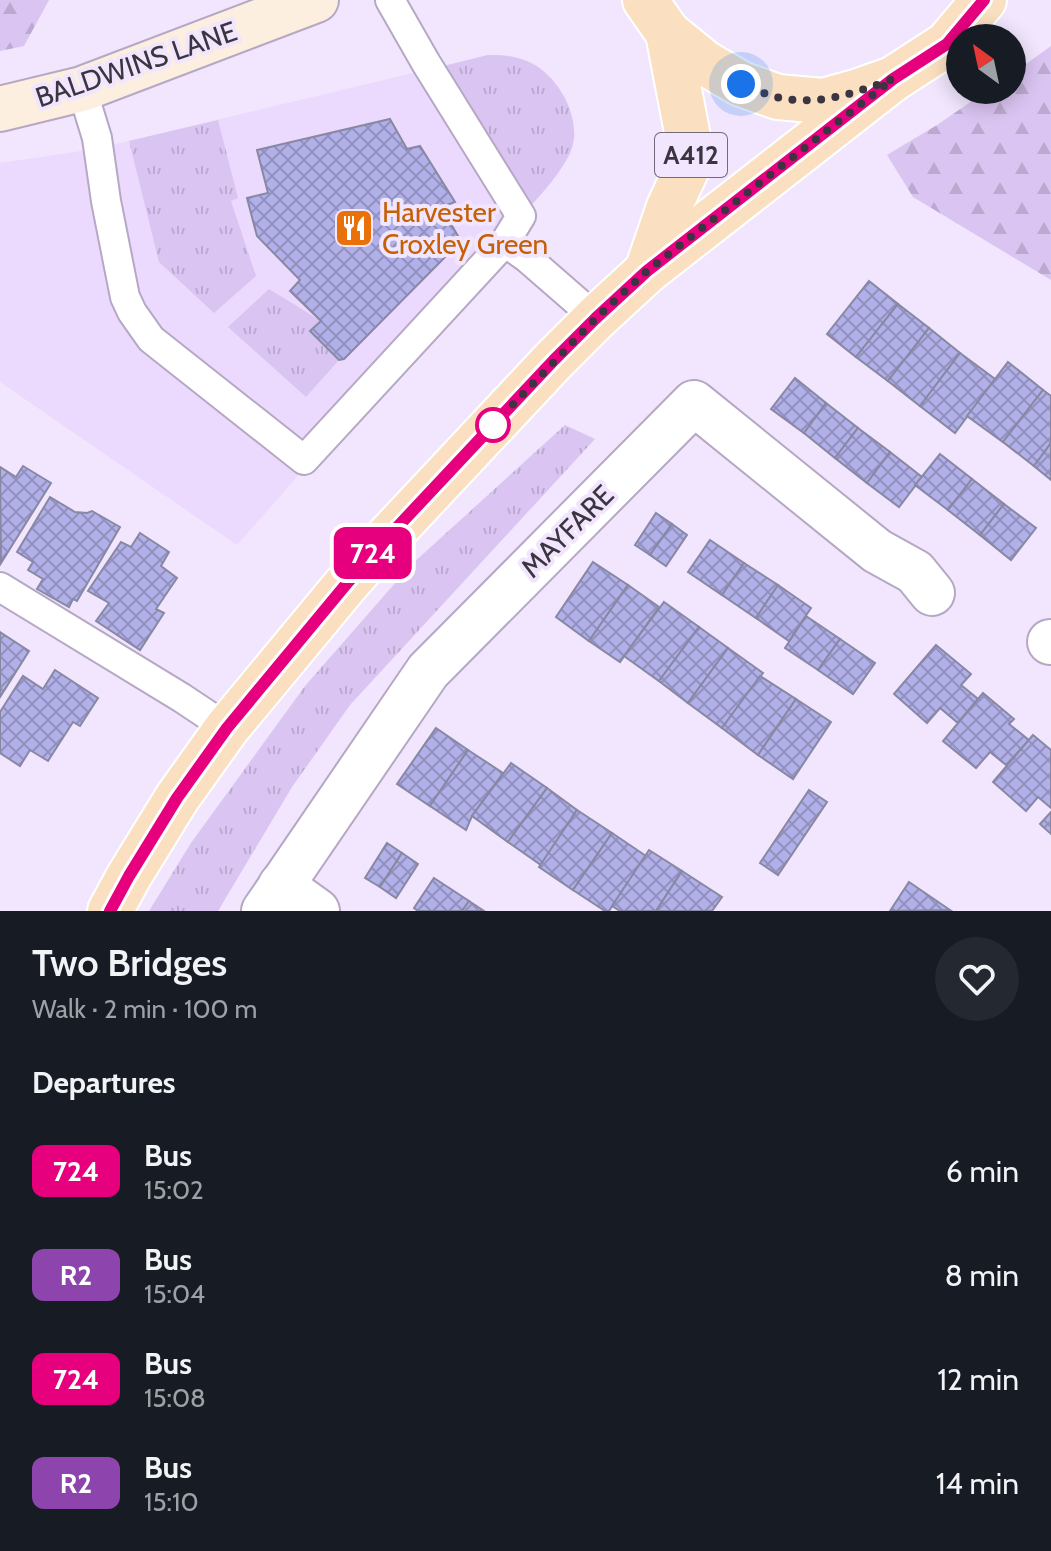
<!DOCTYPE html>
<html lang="en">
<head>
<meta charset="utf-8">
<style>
	body { margin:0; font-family:Cabin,sans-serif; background:#242831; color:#f1f3f6; height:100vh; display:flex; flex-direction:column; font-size:30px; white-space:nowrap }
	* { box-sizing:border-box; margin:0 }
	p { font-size:26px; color:#9ea1a6 }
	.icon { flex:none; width:44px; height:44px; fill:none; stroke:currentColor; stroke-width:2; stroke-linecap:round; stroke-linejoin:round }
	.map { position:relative; height:911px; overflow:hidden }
	.details { display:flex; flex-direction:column; background:#171b24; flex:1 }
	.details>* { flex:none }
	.badge { padding:0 16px; border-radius:12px; font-size:28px; line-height:52px }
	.needle { width:52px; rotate:327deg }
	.fabs { position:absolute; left:946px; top:24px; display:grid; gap:16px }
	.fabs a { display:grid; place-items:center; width:80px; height:80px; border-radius:50%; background:#171b24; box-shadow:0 4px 20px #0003; font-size:40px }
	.you { position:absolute; width:40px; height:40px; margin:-20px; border:6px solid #fff; border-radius:50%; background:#1a73e8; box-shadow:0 0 0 12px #1a73e833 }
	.map>.badge { position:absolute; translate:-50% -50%; box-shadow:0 0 0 4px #fff }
	h2 { padding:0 32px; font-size:30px; line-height:72px }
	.round { display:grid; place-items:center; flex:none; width:84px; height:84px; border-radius:42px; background:#242831 }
	.head { display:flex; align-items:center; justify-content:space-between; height:136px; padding:0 32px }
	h1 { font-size:38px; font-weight:600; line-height:60px }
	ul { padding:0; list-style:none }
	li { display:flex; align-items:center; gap:24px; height:104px; padding:0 32px }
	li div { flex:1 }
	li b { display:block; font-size:30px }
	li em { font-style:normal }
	li .badge { min-width:88px; font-weight:700; text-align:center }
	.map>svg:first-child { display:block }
	.built { fill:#ebdafd }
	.grass { fill:url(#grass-tufts) }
	.forest { fill:url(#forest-firs) }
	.building { fill:url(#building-cross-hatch); stroke:#8888a4; stroke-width:2 }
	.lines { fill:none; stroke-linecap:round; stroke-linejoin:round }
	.lane-casing { stroke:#b6a8c4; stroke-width:32 }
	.street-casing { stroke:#b6a8c4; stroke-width:48 }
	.secondary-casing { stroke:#b6a8c4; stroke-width:48 }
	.primary-casing { stroke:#fff; stroke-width:48 }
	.lane { stroke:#fff; stroke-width:28 }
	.street { stroke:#fff; stroke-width:44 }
	.secondary { stroke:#fcefe0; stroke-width:44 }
	.primary { stroke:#fae0c0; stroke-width:44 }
	.line-casing { stroke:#fff; stroke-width:18 }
	.line { stroke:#e6007e; stroke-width:12 }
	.walk { stroke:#3a3540; stroke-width:8; stroke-dasharray:0 14.4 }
	.stop-dot { fill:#fff; stroke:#e6007e; stroke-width:4 }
	.labels { text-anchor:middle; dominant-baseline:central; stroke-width:8; stroke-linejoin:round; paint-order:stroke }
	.shield { fill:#f1e6fd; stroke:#716a79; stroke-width:2 }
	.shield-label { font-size:26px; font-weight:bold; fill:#3a3540 }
	.street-label { font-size:28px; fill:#3a3540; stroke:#f1e6fd }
	.food-label { font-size:28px; fill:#c56008; stroke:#f1e6fd; text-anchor:start }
</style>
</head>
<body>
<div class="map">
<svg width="1051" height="911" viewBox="0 0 1051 911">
	<defs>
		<pattern id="grass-tufts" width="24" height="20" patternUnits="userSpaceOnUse" patternTransform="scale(2)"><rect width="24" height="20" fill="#dac4f1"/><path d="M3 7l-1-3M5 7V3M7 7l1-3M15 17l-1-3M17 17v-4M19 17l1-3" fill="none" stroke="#bca9d0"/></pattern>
		<pattern id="forest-firs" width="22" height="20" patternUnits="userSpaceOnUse" patternTransform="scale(2)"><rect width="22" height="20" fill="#dac4f1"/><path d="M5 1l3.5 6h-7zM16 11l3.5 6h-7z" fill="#bca9d0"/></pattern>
		<pattern id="building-cross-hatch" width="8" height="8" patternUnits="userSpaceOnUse" patternTransform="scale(2)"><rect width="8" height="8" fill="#b1b0e9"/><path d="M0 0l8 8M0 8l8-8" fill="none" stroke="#9190be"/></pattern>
	</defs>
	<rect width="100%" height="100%" fill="#f1e6fd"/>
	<path class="built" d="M488 55H506L528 62 551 78 570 112 575 136 570 153 552 180 516 223 482 267 237 545 0 382V163L95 149Z"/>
	<g class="grass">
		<path d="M488 55C503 55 517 56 531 63 560 77 584 122 570 153 558 179 534 201 516 223L436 68Z"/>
		<path d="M218 120 238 198 231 201 256 276 214 313 159 262 129 141Z"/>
		<path d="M269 289 321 321 310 331 339 360 306 397 228 327Z"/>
		<path d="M565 425 595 439 350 705 292 787 218 911H149L191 843 305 686 411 565Z"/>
	</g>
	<g class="forest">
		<path d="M0 0H49L24 46 0 51Z"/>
		<path d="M1051 46V280L913 197 887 155 937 125 988 90H1012V74Z"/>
	</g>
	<g class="building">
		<path d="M390 119 407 149 420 146 455 202 441 207 461 241 344 359 339 360 310 331 321 321 290 291 300 280 257 236 247 198 268 193 257 150Z"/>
		<path d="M869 281 898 304 856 357 827 334Z"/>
		<path d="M898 304 929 328 888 381 856 357Z"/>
		<path d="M929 328 960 353 920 406 888 381Z"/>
		<path d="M960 353 995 379 955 433 920 406Z"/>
		<path d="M1008 362 1043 390 1003 442 967 416Z"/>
		<path d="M795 378 826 403 804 433 771 409Z"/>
		<path d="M1043 390 1051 396V443L1034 466 1003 442Z"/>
		<path d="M826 403 858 428 835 458 804 433Z"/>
		<path d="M858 428 890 452 867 483 835 458Z"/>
		<path d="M1051 443V480L1034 466Z"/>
		<path d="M890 452 922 477 899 507 867 483Z"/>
		<path d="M940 454 972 479 948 510 915 485Z"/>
		<path d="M23 466 51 483 1 563 0 467 16 477Z"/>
		<path d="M972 479 1004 504 980 535 948 510Z"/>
		<path d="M50 497 75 512 87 513 92 511 120 527 77 601 73 599 69 607 37 589 43 579 28 570 33 562 17 552Z"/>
		<path d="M1004 504 1036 528 1011 560 980 535Z"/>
		<path d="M656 513 672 524 650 555 635 545Z"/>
		<path d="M672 524 687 535 666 566 650 555Z"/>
		<path d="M140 533 169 552 161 566 177 578 156 609 164 613 140 650 96 621 109 603 88 591 121 542 131 547Z"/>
		<path d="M710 540 744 563 722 595 688 572Z"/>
		<path d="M593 562 628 585 589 641 556 617Z"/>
		<path d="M744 563 778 585 756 618 722 595Z"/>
		<path d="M628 585 659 607 620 662 589 641Z"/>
		<path d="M778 585 811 608 789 641 756 618Z"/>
		<path d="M664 602 699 627 659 681 624 656Z"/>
		<path d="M806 616 840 639 818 670 785 648Z"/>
		<path d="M699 627 728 648 688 703 659 681Z"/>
		<path d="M0 632 29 651 0 697Z"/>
		<path d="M840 639 875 663 853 694 818 670Z"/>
		<path d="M936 645 971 674 961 685 978 699 958 723 940 708 927 723 894 694Z"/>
		<path d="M728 648 763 673 722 728 688 703Z"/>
		<path d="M55 670 98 698 80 726 73 722 48 761 30 750 20 766 0 753V712L23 676 43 689Z"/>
		<path d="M760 676 796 699 758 755 722 728Z"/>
		<path d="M983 693 1014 719 1009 724 1029 740 1006 765 990 752 976 768 943 741Z"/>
		<path d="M796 699 831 722 793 779 758 755Z"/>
		<path d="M436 728 468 750 430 806 397 784Z"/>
		<path d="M1033 735 1051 750V808L1038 797 1026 811 993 782Z"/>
		<path d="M468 750 503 773 472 816 466 830 430 806Z"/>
		<path d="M511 763 547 788 508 842 472 816Z"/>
		<path d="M547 788 577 810 541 865 508 842Z"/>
		<path d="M809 790 827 802 778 875 760 863Z"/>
		<path d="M577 810 612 833 573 890 539 867Z"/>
		<path d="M1051 812V834L1040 824Z"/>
		<path d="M612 833 646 856 609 911H605L573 890Z"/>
		<path d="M387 843 402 853 380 887 365 878Z"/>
		<path d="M649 850 682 871 656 911H620L612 906Z"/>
		<path d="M402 853 418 864 396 898 380 887Z"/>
		<path d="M682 871 722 897 712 911H656Z"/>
		<path d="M434 878 469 901 462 911H418L414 908Z"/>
		<path d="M909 882 950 910 890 911Z"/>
		<path d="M469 901 484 911H462Z"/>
	</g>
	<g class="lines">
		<defs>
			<g id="lane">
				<path d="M390 0 426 63 521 216 505 242 527 258 596 318"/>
				<path d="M82 89 97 138 106 201 125 297 132 312 151 339 304 460 505 242"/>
				<path d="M0 587 182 698 227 728"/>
			</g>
			<g id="street">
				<path d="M1050 642H1051"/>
				<path d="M281 885 317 911"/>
				<path d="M264 911 428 671 694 403 877 551 915 572 932 593"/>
			</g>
			<path id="secondary" d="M0 109 82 89 316 0"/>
			<g id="primary">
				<path d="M645 0 668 33 705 63 741 84 778 97 823 101 856 92 893 79 947 44 984 0"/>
				<path d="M647 271 669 207 692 158 668 33"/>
				<path d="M110 911 129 876 177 798 227 728 348 582 389 536 554 360 596 318 647 271 893 79"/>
			</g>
		</defs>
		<use href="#lane" class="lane-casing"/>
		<use href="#street" class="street-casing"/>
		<use href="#secondary" class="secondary-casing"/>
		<use href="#primary" class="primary-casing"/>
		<use href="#lane" class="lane"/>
		<use href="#street" class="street"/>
		<use href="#secondary" class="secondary"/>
		<use href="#primary" class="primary"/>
	</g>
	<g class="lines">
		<defs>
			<path id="line" d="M110 911 129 876 177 798 227 728 348 582 389 536 554 360 596 318 647 271 893 79 947 44 984 0"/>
		</defs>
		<use href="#line" class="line-casing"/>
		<use href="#line" class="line"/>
		<path class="walk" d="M493 425 596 318 647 271 893 79C855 93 817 107 776 97 764 94 752 88 741 84"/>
	</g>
	<defs>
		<symbol id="restaurant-square" viewBox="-11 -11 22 22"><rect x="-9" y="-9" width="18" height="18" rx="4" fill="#e8710a" stroke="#f1e6fd"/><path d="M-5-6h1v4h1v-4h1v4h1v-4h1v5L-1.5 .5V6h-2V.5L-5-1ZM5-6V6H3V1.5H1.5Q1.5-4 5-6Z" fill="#fff"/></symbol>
	</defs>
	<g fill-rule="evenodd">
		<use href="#restaurant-square" x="332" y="206" width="44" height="44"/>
	</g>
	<circle class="stop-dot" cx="493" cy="425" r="16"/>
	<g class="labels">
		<rect class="shield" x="655" y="133" width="72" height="44" rx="6"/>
		<g class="shield-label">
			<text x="691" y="155">A412</text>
		</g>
		<g class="street-label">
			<text transform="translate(136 64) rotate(-19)">BALDWINS LANE</text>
			<text transform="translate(567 531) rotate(-45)">MAYFARE</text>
		</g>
		<g class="food-label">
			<text x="382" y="212">Harvester<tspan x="382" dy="32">Croxley Green</tspan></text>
		</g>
	</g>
</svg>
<div class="fabs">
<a><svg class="needle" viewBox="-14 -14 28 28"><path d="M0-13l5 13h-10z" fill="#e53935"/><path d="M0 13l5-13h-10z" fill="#9ea1a6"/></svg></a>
</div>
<div class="you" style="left:741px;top:84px"></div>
<b class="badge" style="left:373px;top:553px;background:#e6007e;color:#fff">724</b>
</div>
<section class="details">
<div class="head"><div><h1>Two Bridges</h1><p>Walk · 2 min · 100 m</p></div><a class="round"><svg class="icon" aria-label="heart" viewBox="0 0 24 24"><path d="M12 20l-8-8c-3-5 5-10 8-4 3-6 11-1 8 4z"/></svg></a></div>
<h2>Departures</h2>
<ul>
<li><span class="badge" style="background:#e6007e;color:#fff">724</span><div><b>Bus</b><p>15:02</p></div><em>6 min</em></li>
<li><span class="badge" style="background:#8e44ad;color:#fff">R2</span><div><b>Bus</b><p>15:04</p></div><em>8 min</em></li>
<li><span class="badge" style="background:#e6007e;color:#fff">724</span><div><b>Bus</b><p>15:08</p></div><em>12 min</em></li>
<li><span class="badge" style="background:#8e44ad;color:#fff">R2</span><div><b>Bus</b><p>15:10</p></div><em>14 min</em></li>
</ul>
</section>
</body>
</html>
